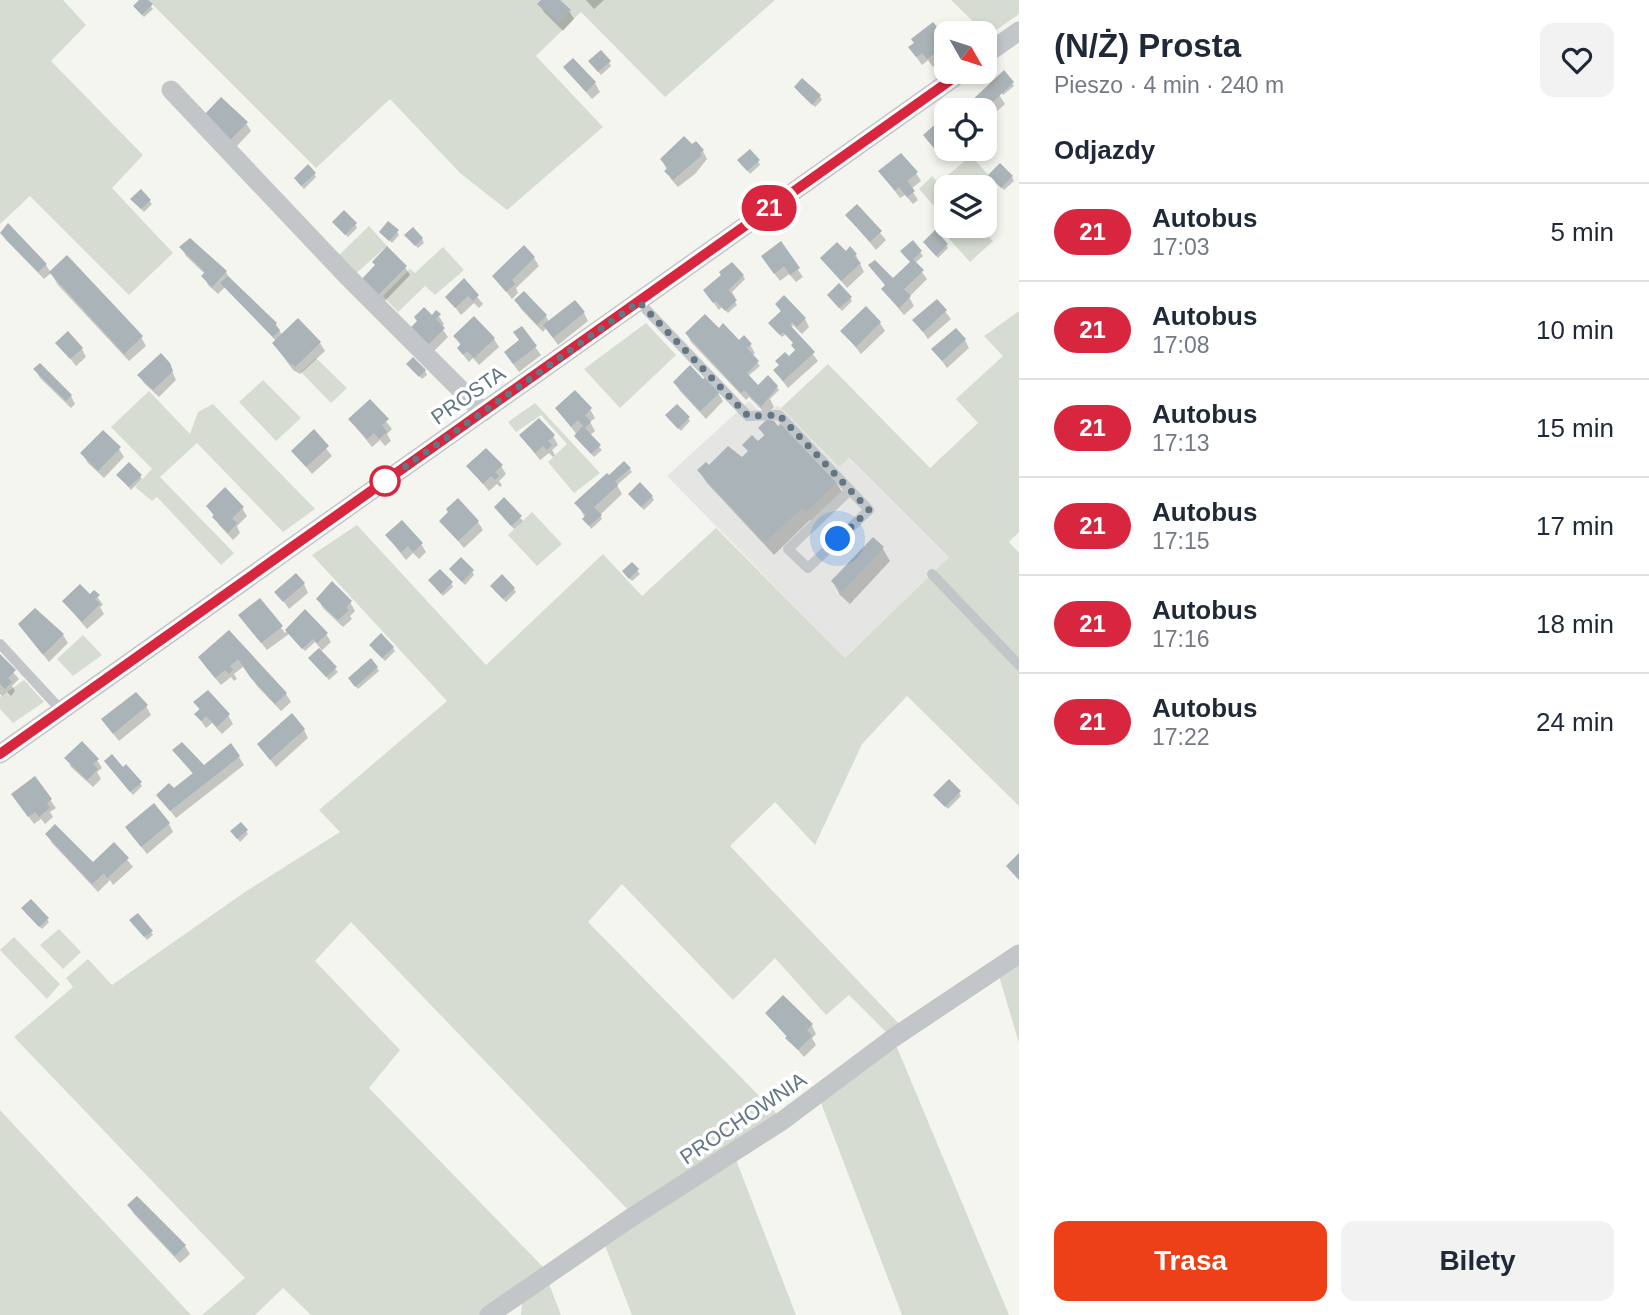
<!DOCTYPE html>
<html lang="pl">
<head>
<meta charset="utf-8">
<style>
	body { margin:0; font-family:Helvetica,sans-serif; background:#f2f2f3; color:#1f2937; height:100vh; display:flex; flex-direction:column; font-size:26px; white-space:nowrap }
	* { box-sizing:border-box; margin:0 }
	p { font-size:23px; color:#747a83 }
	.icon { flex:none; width:38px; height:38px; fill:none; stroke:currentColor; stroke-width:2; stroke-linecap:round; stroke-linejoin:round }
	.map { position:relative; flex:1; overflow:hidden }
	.panel { display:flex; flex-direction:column; background:#fff; width:630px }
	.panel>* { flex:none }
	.badge { padding:0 14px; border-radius:23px; font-size:24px; line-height:46px }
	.needle { width:46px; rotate:129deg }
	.controls { position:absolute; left:934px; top:21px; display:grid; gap:14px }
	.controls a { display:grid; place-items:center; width:63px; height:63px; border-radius:14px; background:#fff; box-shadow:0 4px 10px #0003; font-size:35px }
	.you { position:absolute; width:35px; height:35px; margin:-18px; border:5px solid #fff; border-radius:50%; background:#1a73e8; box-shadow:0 0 0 10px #1a73e833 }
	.map>.badge { position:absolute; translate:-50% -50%; box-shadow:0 0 0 4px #fff }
	h2 { padding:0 35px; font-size:26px; line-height:63px }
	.round { display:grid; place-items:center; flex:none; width:74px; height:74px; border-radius:14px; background:#f2f2f3 }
	.summary { display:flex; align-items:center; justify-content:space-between; height:119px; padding:0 35px }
	h1 { font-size:33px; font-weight:800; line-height:52px }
	.action { display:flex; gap:14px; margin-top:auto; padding:14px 35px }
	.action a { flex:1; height:80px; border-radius:14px; background:#ed4018; color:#fff; font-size:28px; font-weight:800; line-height:80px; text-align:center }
	.action a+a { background:#f2f2f3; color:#1f2937 }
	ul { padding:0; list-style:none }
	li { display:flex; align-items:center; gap:21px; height:98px; padding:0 35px; border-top:2px solid #e0e1e3 }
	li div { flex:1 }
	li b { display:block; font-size:26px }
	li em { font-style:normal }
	li .badge { min-width:77px; font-weight:700; text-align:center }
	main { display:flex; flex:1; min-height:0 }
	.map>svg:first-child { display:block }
	.built { fill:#e5e6e4 }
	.green { fill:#d6dcd1 }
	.shadow { fill:#0003 }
	.building { fill:#aab3b7 }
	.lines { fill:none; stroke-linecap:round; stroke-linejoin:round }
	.service { stroke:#c2c6c9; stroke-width:10 }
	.minor { stroke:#c2c6c9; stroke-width:19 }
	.line-casing { stroke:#fff; stroke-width:16 }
	.line { stroke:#d7263d; stroke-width:10 }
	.walk { stroke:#627683; stroke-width:7; stroke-dasharray:0 12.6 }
	.stop-dot { fill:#fff; stroke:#d7263d; stroke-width:3.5 }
	.labels { text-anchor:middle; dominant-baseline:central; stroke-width:7; stroke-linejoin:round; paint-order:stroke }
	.street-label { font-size:21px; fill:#627683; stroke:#fff }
</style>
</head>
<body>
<main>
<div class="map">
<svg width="1019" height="1315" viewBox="0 0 1019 1315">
	<rect width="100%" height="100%" fill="#f5f5f0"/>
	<path class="built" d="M749 401 765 417 778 405 839 467 848 458 949 557 845 658 667 476Z"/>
	<g class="green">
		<path d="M0 0H63L86 25 51 61 143 155 112 188 173 253 129 295 30 196 0 224Z"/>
		<path d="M148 0H775L665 97 581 12 536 56 603 127 507 210 460 173 390 99 316 168Z"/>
		<path d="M951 0H1019V14L988 36Z"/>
		<path d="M971 156 995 182 985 190V187H947V226H978L993 241 970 262 935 223 942 215 919 189 932 176 938 183Z"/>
		<path d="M369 226 387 246 354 275 337 257Z"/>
		<path d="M443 247 464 270 435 295 425 286 398 312 383 296 410 269 415 273Z"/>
		<path d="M1019 311V532L1009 542 1019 553V806L907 696 862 744 815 845 775 802 730 846 903 1028 890 1036 849 995 826 1015 775 958 733 1000 622 884 588 922 779 1116 631 1213 351 922 315 961 400 1050 369 1088 547 1271 481 1315H311L283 1288 255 1315H202L245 1278 14 1037 73 987 66 978 88 959 112 985 245 892 340 832 319 810 447 701 312 555 357 525 486 665 603 554 642 596 716 528 845 658 949 557 849 458 839 467 781 408 828 364 930 468 978 423 956 399 1003 356 984 336Z"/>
		<path d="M646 323 676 355 620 408 584 369Z"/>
		<path d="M316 358 347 388 331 403 301 372Z"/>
		<path d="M263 380 301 418 276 441 239 402Z"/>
		<path d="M149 391 190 434 198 412 213 404 315 509 283 532 197 443 160 477 234 553 221 565 157 497 152 501 135 487 152 469 111 427Z"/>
		<path d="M535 403 600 473 574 493 548 462 567 444 541 415 516 432 508 422Z"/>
		<path d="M532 512 562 544 537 566 508 535Z"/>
		<path d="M83 635 102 655 73 676 57 659Z"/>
		<path d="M24 680 44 702 13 723 0 709V697Z"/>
		<path d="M59 929 81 952 63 969 40 945Z"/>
		<path d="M14 937 60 984 47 999 0 950Z"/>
		<path d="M1019 954V1043L997 969Z"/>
		<path d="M893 1038 1009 1315H902L818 1095Z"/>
		<path d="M0 1110 191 1315H0Z"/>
		<path d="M733 1152 796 1315H632L604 1243Z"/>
		<path d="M549 1284 561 1315H521L522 1303Z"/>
	</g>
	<g class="shadow">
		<path d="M141 0H146L153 9 144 17 137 10Z"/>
		<path d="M544 0H558L569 11 574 19 563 31 544 12 539 4Z"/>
		<path d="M586 0H604L594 9Z"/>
		<path d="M947 42 945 67 940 61 933 67 928 60 922 65 910 48Z"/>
		<path d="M573 60 595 83 600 92 592 99 565 68Z"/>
		<path d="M609 62 611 66 601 75 592 65Z"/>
		<path d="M1012 83 1014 86 1003 95 998 89Z"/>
		<path d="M798 91 820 96 822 100 815 107Z"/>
		<path d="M998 93 1005 104 985 122V110H972L969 105Z"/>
		<path d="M947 119V149H960L962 153 958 156 954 152 944 161 925 135Z"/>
		<path d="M211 123H246L251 131 236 147Z"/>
		<path d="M692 147 703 151 707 159 695 174 678 187 671 179 662 160Z"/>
		<path d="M758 161 760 165 750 174 742 164Z"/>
		<path d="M881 172 916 173 921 181 911 189 918 200 913 204 905 195 900 198Z"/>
		<path d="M314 174 316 177 304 189 298 182Z"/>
		<path d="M1012 177 1014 181 1004 190 992 179Z"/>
		<path d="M141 192 152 204 144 212 135 203Z"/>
		<path d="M857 206 886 240 876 250 847 215Z"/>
		<path d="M355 224 357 228 348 237 336 225Z"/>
		<path d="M8 225 46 265 51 273 67 258 141 337 146 346 129 361 58 285 51 273 44 279 6 240 1 232Z"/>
		<path d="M381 232H397L399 235 392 243Z"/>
		<path d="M409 239H422L424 243 418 248Z"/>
		<path d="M913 243 923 256 915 263 927 279 909 297 914 306 904 315 883 290 912 263Z"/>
		<path d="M780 244 803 277 796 282 789 274 780 281 768 265Z"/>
		<path d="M946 245 948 248 938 258 927 246Z"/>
		<path d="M181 247 226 272 231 281 276 324 282 335 320 343 325 351 300 374 293 370 279 351 274 343 276 341 225 287 218 294 208 285 204 276 205 274 186 256Z"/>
		<path d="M846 253 856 255 864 272 847 288 822 258Z"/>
		<path d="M534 258 539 266 516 288 518 293 512 299 494 276Z"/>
		<path d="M405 267 410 275 382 304 362 281Z"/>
		<path d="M743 276 745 279 732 292 735 297 733 298 737 305 728 313 722 307 719 310 705 291Z"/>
		<path d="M464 281 483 304 479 308 474 303 461 315 447 297Z"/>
		<path d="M850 298 852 301 842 311 831 299Z"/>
		<path d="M516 301 546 316 549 322 584 313 588 321 558 345 546 328 543 332 521 309Z"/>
		<path d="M937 301 951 319 928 339 915 321Z"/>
		<path d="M777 305 805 319 809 327 802 334 793 325 792 327 818 361 788 388 775 371 797 351 795 344 786 334 782 337 772 327 782 313Z"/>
		<path d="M436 312 444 324 441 327 448 337 433 352 418 336Z"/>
		<path d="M880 323 885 331 861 354 843 331Z"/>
		<path d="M521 328 541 355 519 372 511 361 520 342Z"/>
		<path d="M719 330 739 342 750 345 755 353 752 356 760 366 748 376 763 392 777 387 779 390 770 399 774 407 767 415 749 397 746 400 691 342 687 334Z"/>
		<path d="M455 336 494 339 499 347 479 365 473 358 469 362 464 356 459 348 461 346Z"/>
		<path d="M965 340 969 348 947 368 934 350Z"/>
		<path d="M58 343 82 349 86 357 76 366Z"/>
		<path d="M169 364 176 380 159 397 144 383 139 375Z"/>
		<path d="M411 367 425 371 427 375 422 379Z"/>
		<path d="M35 369 71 396 75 404 71 408 40 378Z"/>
		<path d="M675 383 718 393 723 401 706 419 680 391Z"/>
		<path d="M370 401 392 429 387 434 391 441 385 446 380 440 372 447 350 420Z"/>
		<path d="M557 408 590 409 595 418 590 422 595 431 589 436 602 450 594 457 578 440 577 435Z"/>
		<path d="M688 418 690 421 681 431 669 419Z"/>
		<path d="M760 428 836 482 844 495 814 524 810 520 774 555 707 483 699 471 742 459 765 437Z"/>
		<path d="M313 432 332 456 312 474 293 451Z"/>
		<path d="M521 436H553L558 445 552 450 555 455 553 457 549 453 540 460Z"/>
		<path d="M119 449 124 457 104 478 87 462 83 453Z"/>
		<path d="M501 466 506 474 499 481 502 485 500 487 497 484 489 491 469 467Z"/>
		<path d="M630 469 632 472 617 485 622 494 600 515 602 519 591 529 577 503 609 477Z"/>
		<path d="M140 476 142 479 131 490 121 479Z"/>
		<path d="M652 497 654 500 644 510 632 498Z"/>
		<path d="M504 500 523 521 514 529 498 511Z"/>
		<path d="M208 506 242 508 247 516 237 526 240 533 233 540 219 525Z"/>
		<path d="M441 521 478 522 483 530 464 548Z"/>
		<path d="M387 536 421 544 426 552 419 559 413 553 406 560Z"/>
		<path d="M873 539 883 549 890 561 850 604 840 595 833 582Z"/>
		<path d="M632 564 640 574 632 581 626 575Z"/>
		<path d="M472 571 474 575 465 585 453 573Z"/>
		<path d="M430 581 451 583 453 587 443 596Z"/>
		<path d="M304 584 308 593 289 609 277 592Z"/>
		<path d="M514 589 516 592 506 602 494 590Z"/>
		<path d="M94 592 103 605 100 607 104 614 87 629 64 602 90 596Z"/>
		<path d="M318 599 350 602 355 611 350 616 352 619 343 627 323 608Z"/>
		<path d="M260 601 285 633 297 621 326 634 331 642 320 652 338 672 329 680 311 659 321 649 315 642 305 651 289 634 267 650 245 623Z"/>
		<path d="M35 610 63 635 68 643 49 662 20 625Z"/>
		<path d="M229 633 286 694 291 702 281 711 257 686 244 666 234 674 237 679 234 681 231 677 221 685 205 666Z"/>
		<path d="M393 648 395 651 385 661 373 649Z"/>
		<path d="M0 657 19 679 12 686 15 691 11 696 7 692 2 696 0 694Z"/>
		<path d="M377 668 379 671 358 689 352 682Z"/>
		<path d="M196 703 228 715 233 724 222 734 212 723 206 728 197 715 200 711Z"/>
		<path d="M146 706 151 715 119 741 108 727Z"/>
		<path d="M304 730 308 738 276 767 259 745Z"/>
		<path d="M174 751 203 767 239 757 244 765 176 818 158 795 174 791 194 775Z"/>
		<path d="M67 758 97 760 102 768 97 772 101 779 93 787 71 767Z"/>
		<path d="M108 765 140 783 142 786 133 795Z"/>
		<path d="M34 778 56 808 50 812 53 817 45 824 41 819 34 824 18 802Z"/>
		<path d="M959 792 961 796 948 809 937 799Z"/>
		<path d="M169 824 173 832 147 854 132 835Z"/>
		<path d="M246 831 248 834 240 842 234 835Z"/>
		<path d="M47 834 93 864 114 844 133 867 113 885 110 880 98 892 52 843Z"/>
		<path d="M25 912 47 919 49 922 42 929Z"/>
		<path d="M134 924 151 932 153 935 147 940Z"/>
		<path d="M783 997 812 1026 816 1034 812 1038 816 1045 804 1057 767 1014Z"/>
		<path d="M129 1206 185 1246 190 1254 180 1263 134 1214Z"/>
	</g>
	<g class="building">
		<path d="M139 0H148L153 4 142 15 133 6Z"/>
		<path d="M541 0H560L571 10 558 23 537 4Z"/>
		<path d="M933 22 947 39V44L942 49 946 55 939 60 934 54 927 59 922 53 916 57 908 47 914 43 911 39Z"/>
		<path d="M601 50 611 61 598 72 588 61Z"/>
		<path d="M573 58 596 82 586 92 563 67Z"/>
		<path d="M1004 70 1014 82 984 110H972L967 105Z"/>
		<path d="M802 78 821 95 812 105 794 87Z"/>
		<path d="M221 97 248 122 230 140 204 115Z"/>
		<path d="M947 114V146L938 153 923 135Z"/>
		<path d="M684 136 692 144 696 141 704 150 700 153 702 155 673 180 664 171 668 168 660 159Z"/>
		<path d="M750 149 760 160 747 171 737 160Z"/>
		<path d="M901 153 918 172 907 181 915 191 907 197 899 187 895 191 878 171Z"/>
		<path d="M1000 163 1013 176 1001 188 988 175Z"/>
		<path d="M308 164 316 173 301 186 294 178Z"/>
		<path d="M141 189 151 200 141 209 130 199Z"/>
		<path d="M857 204 882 231 870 242 845 215Z"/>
		<path d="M344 210 357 223 345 235 332 222Z"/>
		<path d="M388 221 399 230 389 241 379 232Z"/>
		<path d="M8 223 47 264 38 272 0 233Z"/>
		<path d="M413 227 423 238 415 246 404 235Z"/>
		<path d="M935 230 948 244 936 256 923 242Z"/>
		<path d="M190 238 227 271 212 287 201 276 205 272 179 247Z"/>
		<path d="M913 240 922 251 913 259 924 270 904 289 911 296 899 308 881 289 885 285 868 265 875 260 893 278 910 262 900 251Z"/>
		<path d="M781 241 800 268 790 275 784 266 774 274 761 256Z"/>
		<path d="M837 242 846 251 850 246 857 254 854 256 861 263 841 281 820 258Z"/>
		<path d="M524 245 535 257 512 280 515 284 506 292 492 276Z"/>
		<path d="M387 246 407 266 376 297 360 281 375 265 372 262Z"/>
		<path d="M67 255 143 336 124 354 49 272Z"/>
		<path d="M732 262 744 275 728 290 737 300 725 311 716 301 713 303 703 290 721 275 719 272Z"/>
		<path d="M228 276 277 323 275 325 280 330 273 337 220 283Z"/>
		<path d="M464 278 479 295 473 301 468 296 455 308 445 297Z"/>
		<path d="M839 283 852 297 839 308 827 295Z"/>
		<path d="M524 291 547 315 537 325 514 300Z"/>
		<path d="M784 295 806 318 797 327 792 322 790 325 815 352 783 381 773 370 779 365 775 361 785 352 789 356 795 350 791 345 793 343 783 332 780 335 768 323 781 311 775 304Z"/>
		<path d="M937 299 947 310 923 332 912 320Z"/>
		<path d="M575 300 585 312 553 338 543 325Z"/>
		<path d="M866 306 881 322 856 347 840 331Z"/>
		<path d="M424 307 432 315 436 310 441 314 436 319 445 328 428 345 411 327 417 321 414 317Z"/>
		<path d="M705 314 719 328 723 323 739 340 744 335 752 344 747 348 759 361 747 373 758 385 768 375 778 386 761 407 744 390 741 393 685 333Z"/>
		<path d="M474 316 495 338 474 358 467 351 463 355 457 348 461 344 453 336Z"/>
		<path d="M298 318 321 342 295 367 292 364 291 365 272 343Z"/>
		<path d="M522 326 537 346 513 364 504 352 519 340 513 332Z"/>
		<path d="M956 328 966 339 942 361 931 349Z"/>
		<path d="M68 331 83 348 70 359 55 343Z"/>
		<path d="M161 353 170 363 173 371 153 390 137 375Z"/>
		<path d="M413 357 426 370 419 377 406 364Z"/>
		<path d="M40 363 72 395 66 401 33 369Z"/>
		<path d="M690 365 703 379 706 377 720 392 700 411 673 382Z"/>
		<path d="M575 390 592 408 585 415 591 422 585 428 578 420 571 427 555 408Z"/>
		<path d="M370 399 389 419 382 425 387 432 379 439 374 433 367 439 348 419Z"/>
		<path d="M677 404 690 417 678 429 665 415Z"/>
		<path d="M539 418 555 435 548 441 552 445 547 450 543 446 535 453 519 435Z"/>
		<path d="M767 419 774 421 778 426 781 423 838 481 806 512 802 508 765 543 697 470 706 462 709 465 728 446 742 457 748 451 742 445 752 435 758 441 765 435 758 428Z"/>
		<path d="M583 426 601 445 591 454 574 436Z"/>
		<path d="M314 429 329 446 306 467 291 451Z"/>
		<path d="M103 430 121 447 98 471 80 453Z"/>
		<path d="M486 448 503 465 495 472 499 476 495 480 491 476 483 484 466 466Z"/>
		<path d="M624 461 631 468 615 481 618 485 594 507 602 515 589 526 582 519 586 515 574 503 607 473 609 475Z"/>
		<path d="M129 462 142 475 129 487 116 475Z"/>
		<path d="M640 482 653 496 641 507 628 494Z"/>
		<path d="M225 487 244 507 232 518 237 523 228 533 212 517 214 515 206 506Z"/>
		<path d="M504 497 522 516 511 526 494 507Z"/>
		<path d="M458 498 479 521 458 541 439 521 448 512 446 509Z"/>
		<path d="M402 520 423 543 413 552 408 546 401 552 385 535Z"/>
		<path d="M873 537 884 547 842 592 831 581Z"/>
		<path d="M461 557 474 570 462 582 449 569Z"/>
		<path d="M632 562 639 569 629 579 622 571Z"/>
		<path d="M440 569 453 582 441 594 428 580Z"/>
		<path d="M296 573 305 583 283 602 274 592Z"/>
		<path d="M502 574 515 588 503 599 490 586Z"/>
		<path d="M332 581 352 601 346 607 349 610 338 620 316 599Z"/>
		<path d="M80 584 90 594 94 590 100 595 95 599 100 604 82 622 62 601Z"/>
		<path d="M260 598 283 626 261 643 238 615Z"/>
		<path d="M35 608 64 634 43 655 18 624Z"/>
		<path d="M305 609 328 633 317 643 313 639 302 649 285 630Z"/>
		<path d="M229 630 287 693 275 704 250 677 238 659 230 666 233 670 229 674 225 670 215 678 198 657Z"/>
		<path d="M381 633 394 647 382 658 369 645Z"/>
		<path d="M319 648 337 667 326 677 308 658Z"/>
		<path d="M0 654 16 670 8 678 12 682 5 689 0 684Z"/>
		<path d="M371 658 378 667 355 687 348 678Z"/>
		<path d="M208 690 230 714 217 727 206 716 201 721 194 714 200 709 193 702Z"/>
		<path d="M136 692 148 705 113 734 101 719Z"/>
		<path d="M292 713 305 729 270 760 257 744Z"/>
		<path d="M82 741 99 759 93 764 98 769 87 780 64 758Z"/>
		<path d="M182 742 204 765 231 743 240 756 170 811 156 795 169 783 174 788 193 773 172 750Z"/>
		<path d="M112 754 123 767 126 764 142 782 130 792 104 761Z"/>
		<path d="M35 776 52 799 47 803 50 808 39 817 35 812 28 817 11 794Z"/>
		<path d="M949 779 961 791 945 807 933 795Z"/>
		<path d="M154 803 170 823 141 847 125 827Z"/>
		<path d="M241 822 248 830 237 839 230 831Z"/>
		<path d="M55 824 93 862 114 842 129 858 107 878 104 873 92 884 45 834Z"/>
		<path d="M1019 853V880L1006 866Z"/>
		<path d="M31 899 49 918 39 927 21 908Z"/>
		<path d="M138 913 153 931 144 937 129 920Z"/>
		<path d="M783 995 813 1024 807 1030 812 1036 798 1050 785 1038 787 1036 765 1013Z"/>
		<path d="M137 1196 186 1245 175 1256 127 1205Z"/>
	</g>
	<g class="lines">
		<g class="service">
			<path d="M639 302 748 416 779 415 869 510 808 568 788 549 850 490"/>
			<path d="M932 574 1019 665"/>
			<path d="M0 644 61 710"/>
		</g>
		<g class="minor">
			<path d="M985 55 1019 31"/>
			<path d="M171 90 346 275 483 412"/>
			<path d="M0 754 962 72"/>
			<path d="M489 1315 629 1219 782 1121 893 1038 1019 954"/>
		</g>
	</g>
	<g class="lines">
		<defs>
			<path id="line" d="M0 754 962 72"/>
		</defs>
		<use href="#line" class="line-casing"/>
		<use href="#line" class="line"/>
		<path class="walk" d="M385 481 639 302 748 416 779 415 869 510 838 539"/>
	</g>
	<circle class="stop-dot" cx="385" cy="481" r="14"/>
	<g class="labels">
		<g class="street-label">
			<text transform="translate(468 395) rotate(-35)">PROSTA</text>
			<text transform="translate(743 1118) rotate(-34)">PROCHOWNIA</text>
		</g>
	</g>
</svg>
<div class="controls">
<a><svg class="needle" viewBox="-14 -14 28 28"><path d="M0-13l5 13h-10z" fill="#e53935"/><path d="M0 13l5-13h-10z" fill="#747a83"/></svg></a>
<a><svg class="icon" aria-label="locate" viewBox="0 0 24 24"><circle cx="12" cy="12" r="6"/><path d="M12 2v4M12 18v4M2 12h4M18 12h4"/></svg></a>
<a><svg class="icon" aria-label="layers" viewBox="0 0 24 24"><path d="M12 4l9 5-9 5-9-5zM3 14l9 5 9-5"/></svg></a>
</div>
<div class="you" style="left:838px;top:539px"></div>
<b class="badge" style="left:769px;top:208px;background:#d7263d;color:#fff">21</b>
</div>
<section class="panel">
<div class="summary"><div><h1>(N/Ż) Prosta</h1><p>Pieszo · 4 min · 240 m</p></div><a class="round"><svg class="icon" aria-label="heart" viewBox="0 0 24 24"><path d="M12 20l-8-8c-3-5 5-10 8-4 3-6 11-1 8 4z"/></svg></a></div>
<h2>Odjazdy</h2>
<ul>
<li><span class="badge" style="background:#d7263d;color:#fff">21</span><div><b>Autobus</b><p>17:03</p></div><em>5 min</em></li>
<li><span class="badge" style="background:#d7263d;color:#fff">21</span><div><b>Autobus</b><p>17:08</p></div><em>10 min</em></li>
<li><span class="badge" style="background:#d7263d;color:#fff">21</span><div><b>Autobus</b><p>17:13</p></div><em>15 min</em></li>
<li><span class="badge" style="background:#d7263d;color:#fff">21</span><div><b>Autobus</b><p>17:15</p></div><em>17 min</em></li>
<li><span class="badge" style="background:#d7263d;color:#fff">21</span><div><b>Autobus</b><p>17:16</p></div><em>18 min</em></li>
<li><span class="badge" style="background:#d7263d;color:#fff">21</span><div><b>Autobus</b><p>17:22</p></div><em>24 min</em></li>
</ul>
<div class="action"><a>Trasa</a><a>Bilety</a></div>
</section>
</main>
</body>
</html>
